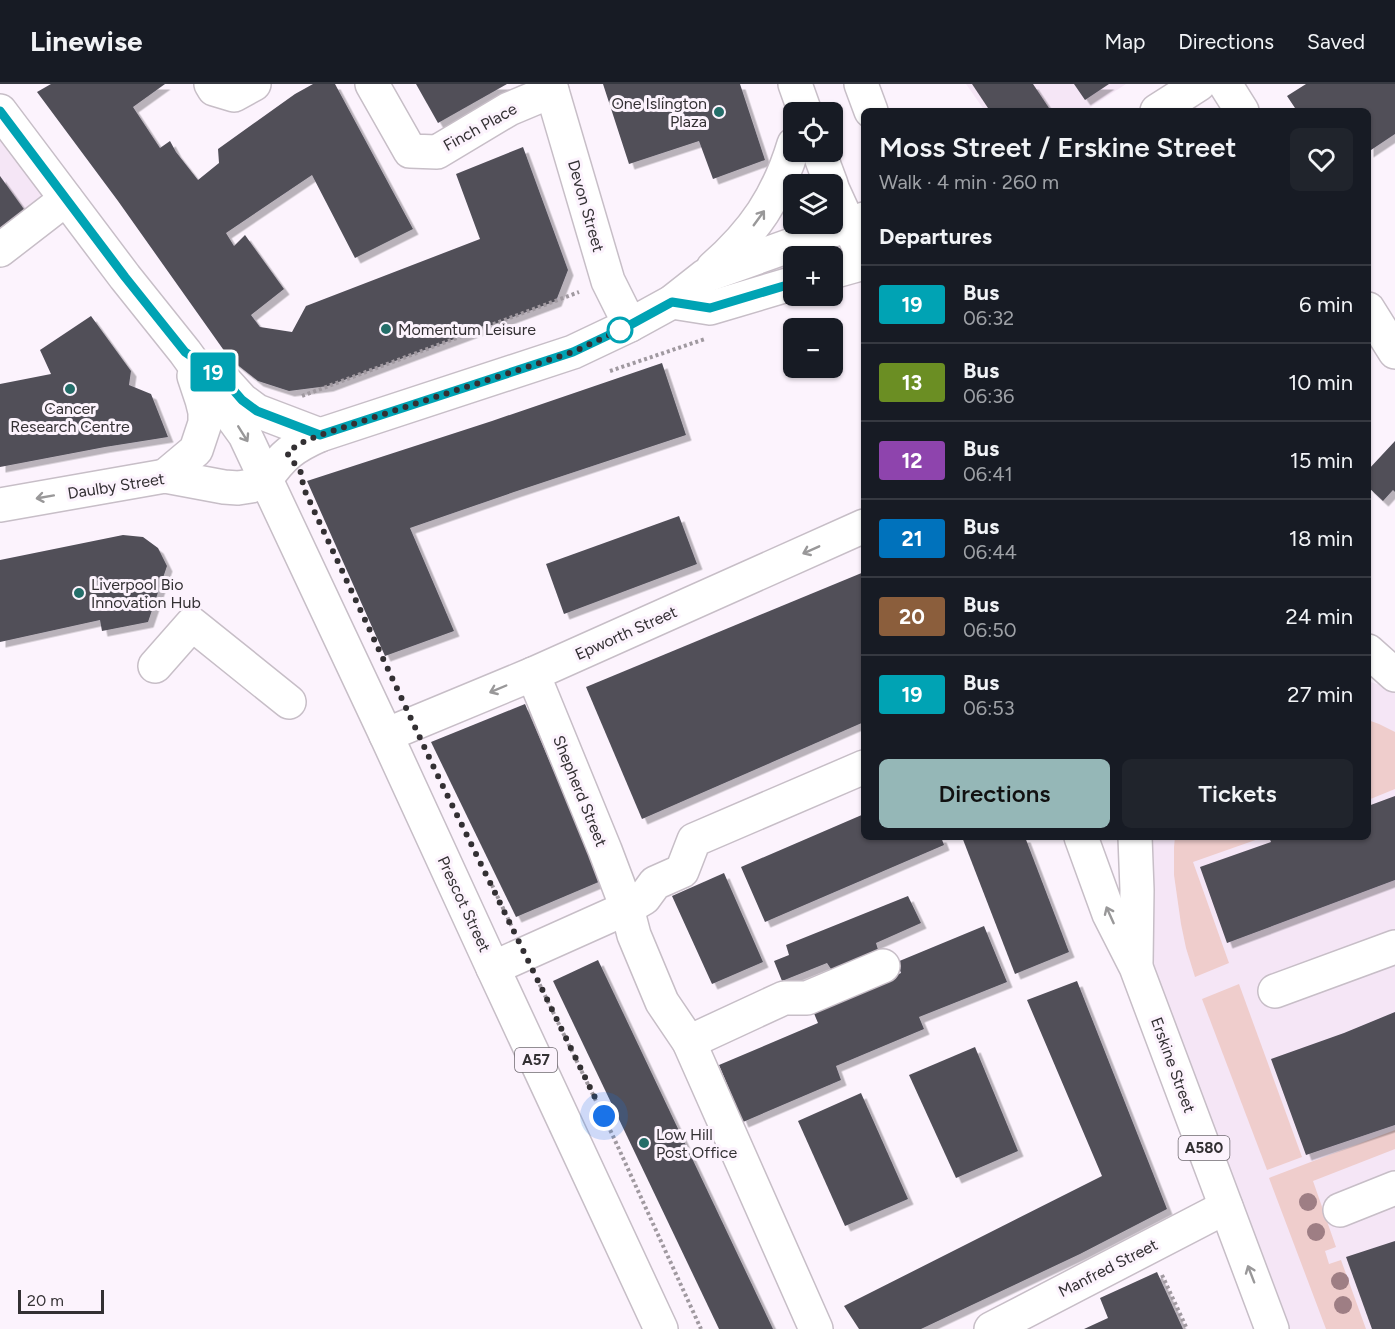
<!DOCTYPE html>
<html lang="en">
<head>
<meta charset="utf-8">
<style>
	body { margin:0; font-family:Figtree,sans-serif; background:#20242c; color:#f1f3f6; height:100vh; display:flex; flex-direction:column; font-size:22px; white-space:nowrap }
	* { box-sizing:border-box; margin:0 }
	p { font-size:20px; color:#9ea1a6 }
	.icon { flex:none; width:33px; height:33px; fill:none; stroke:currentColor; stroke-width:2; stroke-linecap:round; stroke-linejoin:round }
	.map { position:relative; flex:1; overflow:hidden }
	.details { position:absolute; left:861px; top:24px; width:510px; height:732px; display:flex; flex-direction:column; background:#171b24; border-radius:9px; box-shadow:0 2px 4px #0004 }
	.details>* { flex:none }
	.badge { padding:0 12px; border-radius:4px; font-size:21px; line-height:39px }
	.controls { position:absolute; left:783px; top:18px; display:grid; gap:12px }
	.controls a { display:grid; place-items:center; width:60px; height:60px; border-radius:9px; background:#171b24; box-shadow:0 2px 4px #0004; font-size:30px }
	.scale { position:absolute; left:18px; bottom:15px; width:86px; box-sizing:border-box; padding-left:6px; border:3px solid #333033; border-top:0; font-size:16px; line-height:21px; white-space:nowrap; color:#333033; -webkit-text-stroke:4px #fcf3fd; paint-order:stroke }
	.you { position:absolute; width:30px; height:30px; margin:-15px; border:4px solid #fff; border-radius:50%; background:#1a73e8; box-shadow:0 0 0 9px #1a73e833 }
	.map>.badge { position:absolute; translate:-50% -50%; box-shadow:0 0 0 3px #fff }
	h2 { padding:0 18px; font-size:22px; line-height:54px }
	.round { display:grid; place-items:center; flex:none; width:63px; height:63px; border-radius:9px; background:#20242c }
	.overview { display:flex; align-items:center; justify-content:space-between; height:102px; padding:0 18px }
	h1 { font-size:28px; font-weight:600; line-height:45px }
	.primary-button { display:flex; gap:12px; margin-top:auto; padding:12px 18px }
	.primary-button a { flex:1; height:69px; border-radius:9px; background:#95b7b7; color:#111; font-size:24px; font-weight:600; line-height:69px; text-align:center }
	.primary-button a+a { background:#20242c; color:#f1f3f6 }
	ul { padding:0; list-style:none }
	li { display:flex; align-items:center; gap:18px; height:78px; padding:0 18px; border-top:2px solid #363941 }
	li div { flex:1 }
	li b { display:block; font-size:22px }
	li em { font-style:normal }
	li .badge { min-width:66px; font-weight:700; text-align:center }
	header { display:flex; align-items:center; gap:36px; box-sizing:border-box; height:84px; padding:0 30px; background:#171b24; border-bottom:2px solid #363941 }
	header strong { font-size:28px }
	nav { display:flex; gap:33px; margin-inline-start:auto; font-size:21px }
	.map>svg:first-child { display:block }
	.built { fill:#f5e6f6 }
	.green { fill:#efcdcc }
	.building { fill:#514f59; filter:url(#shadow) }
	.lines { fill:none; stroke-linecap:round; stroke-linejoin:round }
	.minor-casing { stroke:#c7bec7; stroke-width:36 }
	.major-casing { stroke:#c7bec7; stroke-width:36 }
	.highway-casing { stroke:#c7bec7; stroke-width:36 }
	.path { stroke:#a099a0; stroke-width:4; stroke-dasharray:3 3; stroke-linecap:butt }
	.minor { stroke:#fff; stroke-width:33 }
	.major { stroke:#fff; stroke-width:33 }
	.highway { stroke:#fff; stroke-width:33 }
	.tree { fill:#9e7e84 }
	.oneway { stroke:#999899 }
	.line-casing { stroke:#fff; stroke-width:14 }
	.line { stroke:#00a3b4; stroke-width:9 }
	.walk { stroke:#333033; stroke-width:6; stroke-dasharray:0 10.8 }
	.poi-dot { fill:#246e69; stroke:#fcf3fd; stroke-width:2 }
	.stop-dot { fill:#fff; stroke:#00a3b4; stroke-width:3 }
	.labels { text-anchor:middle; dominant-baseline:central; stroke-width:6; stroke-linejoin:round; paint-order:stroke }
	.shield { fill:#fcf3fd; stroke:#6f6a70; stroke-width:1.5 }
	.shield-label { font-size:15px; font-weight:bold; fill:#333033 }
	.poi-label { font-size:16px; fill:#333033; stroke:#fcf3fd; text-anchor:start }
	.street-label { font-size:16px; fill:#333033; stroke:#fcf3fd }
</style>
</head>
<body>
<header>
<strong>Linewise</strong>
<nav><a>Map</a><a>Directions</a><a>Saved</a></nav>
</header>
<div class="map">
<svg width="1395" height="1245" viewBox="0 0 1395 1245">
	<defs>
		<filter id="shadow"><feDropShadow dx="5.5" dy="5.5" stdDeviation="0" flood-color="#0004"/></filter>
	</defs>
	<rect width="100%" height="100%" fill="#fcf3fd"/>
	<g class="built">
		<path d="M966 0H1126L1085 27H985Z"/>
		<path d="M0 27 60 107 0 153Z"/>
		<path d="M1368 597 1395 606V1245H1272L1136 883 1135 753H1368Z"/>
	</g>
	<g class="green">
		<path d="M1368 636 1379 640 1395 648V705L1368 716Z"/>
		<path d="M1175 753H1264L1193 778 1229 879 1195 893 1186 864 1181 840 1174 791V763Z"/>
		<path d="M1239 900 1302 1073 1267 1086 1202 915Z"/>
		<path d="M1395 1046V1065L1313 1097 1336 1163 1325 1167 1329 1180 1341 1176 1366 1245H1326L1269 1094Z"/>
	</g>
	<g class="building">
		<path d="M51 0H165L133 23 160 64 170 57 176 68 198 96 219 79 218 65 295 10 313 0H335L413 145 355 174 312 91 226 149 234 162 245 151 284 205 251 231 260 243 292 248 306 222 480 155 456 90 523 63 568 186 556 217 328 302 289 307 258 297 230 275 118 117 37 8Z"/>
		<path d="M416 0H507L438 39Z"/>
		<path d="M603 0H740L765 76 713 95 699 57 629 80Z"/>
		<path d="M972 0H1033L1051 27H990Z"/>
		<path d="M1074 0H1109L1085 16Z"/>
		<path d="M1306 0H1395V50L1368 68V27H1297L1287 12Z"/>
		<path d="M0 92 26 128 0 147Z"/>
		<path d="M91 232 131 287 129 301 151 310 168 353 105 363 0 383V300L51 290 40 266Z"/>
		<path d="M662 279 686 351 514 408 410 444 454 547 385 572 307 397 492 337Z"/>
		<path d="M1395 357V408L1393 406 1383 417 1368 403V386Z"/>
		<path d="M679 432 697 480 564 530 546 480Z"/>
		<path d="M123 451 143 453 158 464 167 482 148 538 102 547 100 536 0 558V476Z"/>
		<path d="M864 488V638L642 735 586 603Z"/>
		<path d="M525 620 601 797 516 833 431 658Z"/>
		<path d="M1395 712V796L1227 859 1200 783 1271 758 1269 753H1368V722Z"/>
		<path d="M864 730V753H941L944 761 765 838 741 783Z"/>
		<path d="M962 753H1025L1069 868 1015 890Z"/>
		<path d="M724 789 763 878 712 900 672 812Z"/>
		<path d="M908 812 921 839 876 859 879 869 833 888 827 879 782 897 774 877 789 871 786 861Z"/>
		<path d="M984 842 1007 898 919 933 924 945 836 982 841 996 743 1038 719 981 818 939 813 927 901 889 897 878Z"/>
		<path d="M598 876 773 1245H719L553 897Z"/>
		<path d="M1077 897 1167 1125 1080 1170 921 1245H859L844 1222 1102 1092 1027 916Z"/>
		<path d="M1395 928V1041L1306 1071 1271 975 1344 949Z"/>
		<path d="M975 963 1018 1067 956 1094 909 991Z"/>
		<path d="M861 1009 908 1115 845 1142 798 1037Z"/>
		<path d="M1395 1157V1245H1372L1346 1173Z"/>
		<path d="M1157 1188 1183 1245H1084L1108 1234 1100 1214Z"/>
	</g>
	<g class="lines">
		<defs>
			<g id="minor">
				<path d="M211 0 214 5 234 11 254 0"/>
				<path d="M372 0 410 67 437 68 509 25 552 7"/>
				<path d="M550 0 608 197 630 241"/>
				<path d="M1225 0 1242 27"/>
				<path d="M1157 27 1199 0"/>
				<path d="M0 166 66 115"/>
				<path d="M1368 225 1395 268"/>
				<path d="M0 421 165 392 224 403 238 404 251 402 266 395"/>
				<path d="M155 582 192 540 289 618"/>
				<path d="M533 590 605 766 627 824 634 851 662 918 689 958 816 1245"/>
				<path d="M386 651 533 590 864 442"/>
				<path d="M493 884 627 824 644 814 655 799 682 787 694 756 864 683"/>
				<path d="M1275 907 1395 863"/>
				<path d="M689 958 784 914H807L883 882"/>
				<path d="M1340 1126 1395 1104"/>
				<path d="M991 1245 1226 1123"/>
			</g>
			<g id="major">
				<path d="M0 27 125 193 185 268 245 351 386 651 493 884 661 1245"/>
				<path d="M713 184C754 148 778 113 794 60"/>
				<path d="M832 188 864 179"/>
				<path d="M672 218 710 224 794 199"/>
				<path d="M223 295 242 316 257 327 320 351"/>
				<path d="M165 392 196 366 205 339V328L202 316 194 292"/>
				<path d="M266 395C283 371 293 363 320 351L573 268 630 241 672 218 705 192 864 135"/>
			</g>
			<g id="highway">
				<path d="M795 0 805 28"/>
				<path d="M861 0 871 27"/>
				<path d="M819 68 831 100"/>
				<path d="M832 104 864 174"/>
				<path d="M1368 567 1395 591"/>
				<path d="M1081 753 1109 830 1136 883 1272 1245"/>
				<path d="M1135 753 1137 806 1136 878"/>
			</g>
		</defs>
		<use href="#minor" class="minor-casing"/>
		<use href="#major" class="major-casing"/>
		<use href="#highway" class="highway-casing"/>
		<g class="path">
			<path d="M610 287 705 255"/>
			<path d="M302 312 579 208"/>
			<path d="M492 801 512 843"/>
			<path d="M537 895 613 1052 701 1245"/>
			<path d="M1162 1191 1187 1245"/>
		</g>
		<use href="#minor" class="minor"/>
		<use href="#major" class="major"/>
		<use href="#highway" class="highway"/>
	</g>
	<g class="tree">
		<circle cx="1308" cy="1118" r="9"/>
		<circle cx="1316" cy="1148" r="9"/>
		<circle cx="1340" cy="1197" r="9"/>
		<circle cx="1343" cy="1221" r="9"/>
	</g>
	<defs><path id="oneway-shaft" d="M-6 0H5M1.5-3L5.5 0L1.5 3" fill="none" stroke-width="1.6" stroke-linecap="round" stroke-linejoin="round" transform="scale(1.5)"/></defs>
	<g class="oneway">
		<use href="#oneway-shaft" transform="translate(759 134) rotate(-54)"/>
		<use href="#oneway-shaft" transform="translate(243 350) rotate(58)"/>
		<use href="#oneway-shaft" transform="translate(45 413) rotate(170)"/>
		<use href="#oneway-shaft" transform="translate(811 466) rotate(156)"/>
		<use href="#oneway-shaft" transform="translate(498 605) rotate(157)"/>
		<use href="#oneway-shaft" transform="translate(1110 831) rotate(-114)"/>
		<use href="#oneway-shaft" transform="translate(1251 1190) rotate(-111)"/>
	</g>
	<g class="lines">
		<defs>
			<path id="line" d="M0 27 125 193 185 268 222 293 242 316 257 327 320 351 573 268 630 241 672 218 710 224 794 199"/>
		</defs>
		<use href="#line" class="line-casing"/>
		<use href="#line" class="line"/>
		<path class="walk" d="M604 1032 435 686 303 403 302 390 287 369 299 360 320 351 573 268 620 246"/>
	</g>
	<g class="poi-dot">
		<circle cx="719" cy="28" r="6"/>
		<circle cx="386" cy="245" r="6"/>
		<circle cx="70" cy="305" r="6"/>
		<circle cx="79" cy="509" r="6"/>
		<circle cx="644" cy="1059" r="6"/>
	</g>
	<circle class="stop-dot" cx="620" cy="246" r="12"/>
	<g class="labels">
		<g class="shield">
			<rect x="515" y="964" width="42" height="24" rx="4.5"/>
			<rect x="1178.5" y="1052" width="51" height="24" rx="4.5"/>
		</g>
		<g class="shield-label">
			<text x="536" y="976">A57</text>
			<text x="1204" y="1064">A580</text>
		</g>
		<g class="poi-label">
			<text x="707" y="19" text-anchor="end">One Islington<tspan x="707" dy="18">Plaza</tspan></text>
			<text x="398" y="245">Momentum Leisure</text>
			<text x="70" y="324" text-anchor="middle">Cancer<tspan x="70" dy="18">Research Centre</tspan></text>
			<text x="91" y="500">Liverpool Bio<tspan x="91" dy="18">Innovation Hub</tspan></text>
			<text x="656" y="1050">Low Hill<tspan x="656" dy="18">Post Office</tspan></text>
		</g>
		<g class="street-label">
			<text transform="translate(480 43) rotate(-29)">Finch Place</text>
			<text transform="translate(586 122) rotate(74)">Devon Street</text>
			<text transform="translate(116 402) rotate(-9)">Daulby Street</text>
			<text transform="translate(626 549) rotate(-24)">Epworth Street</text>
			<text transform="translate(580 707) rotate(68)">Shepherd Street</text>
			<text transform="translate(464 820) rotate(65)">Prescot Street</text>
			<text transform="translate(1173 981) rotate(70)">Erskine Street</text>
			<text transform="translate(1108 1184) rotate(-27)">Manfred Street</text>
		</g>
	</g>
</svg>
<div class="controls">
<a><svg class="icon" aria-label="locate" viewBox="0 0 24 24"><circle cx="12" cy="12" r="6"/><path d="M12 2v4M12 18v4M2 12h4M18 12h4"/></svg></a>
<a><svg class="icon" aria-label="layers" viewBox="0 0 24 24"><path d="M12 4l9 5-9 5-9-5zM3 14l9 5 9-5"/></svg></a>
<a>+</a>
<a>−</a>
</div>
<div class="scale">20 m</div>
<div class="you" style="left:604px;top:1032px"></div>
<b class="badge" style="left:213px;top:288px;background:#00a3b4;color:#fff">19</b>
<section class="details">
<div class="overview"><div><h1>Moss Street / Erskine Street</h1><p>Walk · 4 min · 260 m</p></div><a class="round"><svg class="icon" aria-label="heart" viewBox="0 0 24 24"><path d="M12 20l-8-8c-3-5 5-10 8-4 3-6 11-1 8 4z"/></svg></a></div>
<h2>Departures</h2>
<ul>
<li><span class="badge" style="background:#00a3b4;color:#fff">19</span><div><b>Bus</b><p>06:32</p></div><em>6 min</em></li>
<li><span class="badge" style="background:#6b8e23;color:#fff">13</span><div><b>Bus</b><p>06:36</p></div><em>10 min</em></li>
<li><span class="badge" style="background:#8e44ad;color:#fff">12</span><div><b>Bus</b><p>06:41</p></div><em>15 min</em></li>
<li><span class="badge" style="background:#0072bc;color:#fff">21</span><div><b>Bus</b><p>06:44</p></div><em>18 min</em></li>
<li><span class="badge" style="background:#8b5e3c;color:#fff">20</span><div><b>Bus</b><p>06:50</p></div><em>24 min</em></li>
<li><span class="badge" style="background:#00a3b4;color:#fff">19</span><div><b>Bus</b><p>06:53</p></div><em>27 min</em></li>
</ul>
<div class="primary-button"><a>Directions</a><a>Tickets</a></div>
</section>
</div>
</body>
</html>
